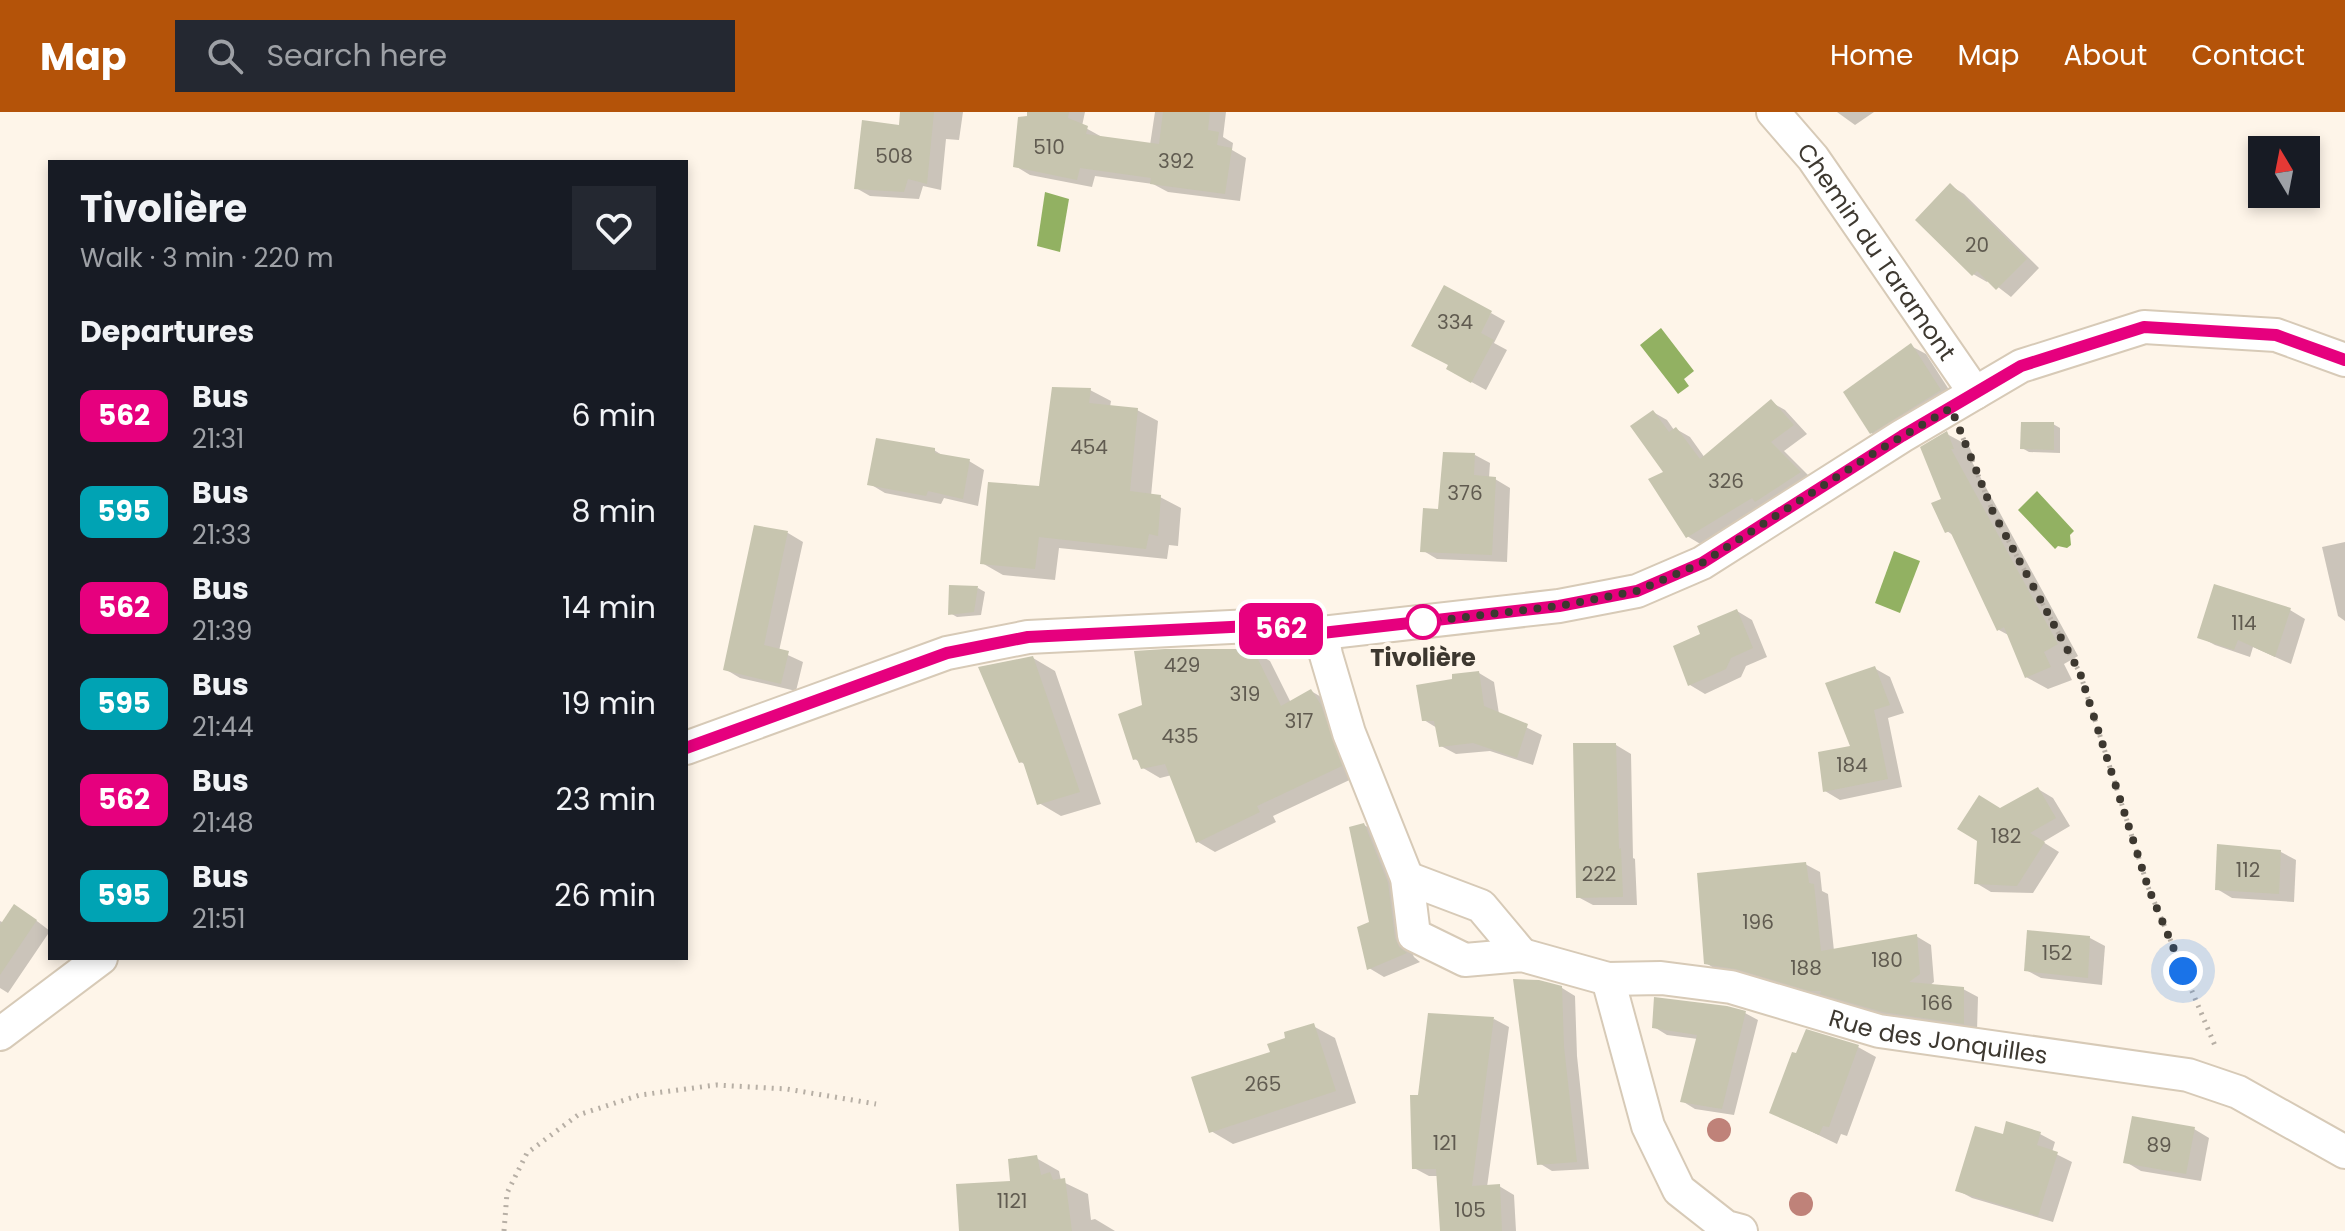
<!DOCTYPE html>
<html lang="en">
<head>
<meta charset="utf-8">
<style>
	body { margin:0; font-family:Poppins,sans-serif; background:#242831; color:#f1f3f6; height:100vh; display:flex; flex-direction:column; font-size:30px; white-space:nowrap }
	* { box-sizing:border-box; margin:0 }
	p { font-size:26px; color:#9ea1a6 }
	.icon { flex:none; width:44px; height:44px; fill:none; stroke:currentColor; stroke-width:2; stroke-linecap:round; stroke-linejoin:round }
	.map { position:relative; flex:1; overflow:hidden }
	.sheet { position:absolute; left:48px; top:48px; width:640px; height:800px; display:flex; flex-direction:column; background:#171b24; border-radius:0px; box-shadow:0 4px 12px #0003 }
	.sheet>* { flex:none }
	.badge { padding:0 16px; border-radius:12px; font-size:28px; line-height:52px }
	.needle { width:52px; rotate:350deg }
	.controls { position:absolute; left:2248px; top:24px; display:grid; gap:16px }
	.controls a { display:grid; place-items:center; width:72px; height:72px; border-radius:0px; background:#171b24; box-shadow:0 4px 12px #0003; font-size:40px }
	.you { position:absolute; width:40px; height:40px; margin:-20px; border:6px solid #fff; border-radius:50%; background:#1a73e8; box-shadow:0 0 0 12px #1a73e833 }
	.map>.badge { position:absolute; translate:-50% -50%; box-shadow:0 0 0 4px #fff }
	h2 { padding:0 32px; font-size:30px; line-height:72px }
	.round { display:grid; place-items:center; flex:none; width:84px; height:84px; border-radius:0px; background:#242831 }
	.headline { display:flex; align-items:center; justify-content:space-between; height:136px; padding:0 32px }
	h1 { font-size:38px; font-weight:700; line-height:60px }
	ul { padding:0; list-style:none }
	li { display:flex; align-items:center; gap:24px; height:96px; padding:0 32px }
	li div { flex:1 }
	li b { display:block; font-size:30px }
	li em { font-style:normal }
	li .badge { min-width:88px; font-weight:700; text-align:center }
	header { display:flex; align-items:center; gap:48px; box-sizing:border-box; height:112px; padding:0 40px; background:#b45309; color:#fff }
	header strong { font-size:38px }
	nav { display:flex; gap:44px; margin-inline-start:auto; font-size:28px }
	.search { width:560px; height:72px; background:#242831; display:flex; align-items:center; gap:20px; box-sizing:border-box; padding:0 28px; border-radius:0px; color:#9ea1a6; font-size:30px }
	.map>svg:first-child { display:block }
	.water { fill:#92b162 }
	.shadow { fill:#0003 }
	.building { fill:#c7c5af }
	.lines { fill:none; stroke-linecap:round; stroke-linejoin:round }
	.minor-casing { stroke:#d7cab7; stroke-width:36 }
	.path { stroke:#b7afa5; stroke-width:5; stroke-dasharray:2 6; stroke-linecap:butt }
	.minor { stroke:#fff; stroke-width:32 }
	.tree { fill:#bf8279 }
	.line-casing { stroke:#fff; stroke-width:18 }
	.line { stroke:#e6007e; stroke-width:12 }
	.walk { stroke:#3d3830; stroke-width:8; stroke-dasharray:0 14.4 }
	.stop-dot { fill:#fff; stroke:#e6007e; stroke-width:4 }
	.labels { text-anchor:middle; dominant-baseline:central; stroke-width:8; stroke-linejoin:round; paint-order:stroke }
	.number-label { font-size:20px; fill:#605b50 }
	.street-label { font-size:24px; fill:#3d3830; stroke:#fef5e9 }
	.stop-label { font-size:24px; font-weight:bold; fill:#3d3830; stroke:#fef5e9 }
</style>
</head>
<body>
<header>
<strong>Map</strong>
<div class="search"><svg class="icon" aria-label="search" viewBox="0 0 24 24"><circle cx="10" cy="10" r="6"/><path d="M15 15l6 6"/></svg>Search here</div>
<nav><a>Home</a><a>Map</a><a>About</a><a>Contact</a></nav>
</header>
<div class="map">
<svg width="2345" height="1119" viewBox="0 0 2345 1119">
	<rect width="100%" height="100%" fill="#fef5e9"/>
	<g class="water">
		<path d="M1045 80 1069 87 1060 140 1037 134Z"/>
		<path d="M1661 216 1694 259 1684 267 1689 274 1678 282 1640 233Z"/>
		<path d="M2037 379 2074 419 2070 423 2071 433 2067 436 2058 434 2055 437 2018 398Z"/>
		<path d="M1894 439 1920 449 1900 501 1875 491Z"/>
	</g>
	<g class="shadow">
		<path d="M902 0H963L959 28 946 27 941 78 923 74 919 87 870 84 856 76 900 15Z"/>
		<path d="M1029 0H1085L1082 14 1102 25 1150 33 1155 0H1226L1223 25 1233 31 1232 38 1246 46 1240 89 1168 80 1153 72 1095 64 1092 75 1030 63 1015 54Z"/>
		<path d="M1837 0H1874L1855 13Z"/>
		<path d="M1951 74 1964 82 2039 156 2011 185 1989 168 1987 170 1973 162Z"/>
		<path d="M1491 201 1505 209 1494 231 1507 238 1486 278 1448 257Z"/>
		<path d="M1911 234 1926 242 1955 287 1886 329 1871 321Z"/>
		<path d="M1090 278 1111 289 1110 295 1137 298 1158 309 1151 384 1160 385 1181 396 1178 434 1169 433 1167 447 1059 436 1055 468 1003 463 982 451 1041 376Z"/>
		<path d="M1771 290 1785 298 1807 322 1784 339 1814 369 1702 433 1687 424 1666 361 1653 300 1667 308 1674 318 1676 317 1690 325 1705 346Z"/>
		<path d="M2053 312 2060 316V341L2029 340 2022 336Z"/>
		<path d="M1947 322 1969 334 1975 348H1971L2078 544 2064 552 2072 568 2048 577 2026 565 2010 524 1999 518 1954 424 1947 419 1944 388Z"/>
		<path d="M934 338 945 345 969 349 984 358 978 394 944 386 941 392 885 381 870 372Z"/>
		<path d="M1475 343 1490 351 1489 366 1495 367 1510 376 1507 450 1437 447 1422 438 1440 399Z"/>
		<path d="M756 415 788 421 803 430 779 539 803 550 796 579 740 566 725 557Z"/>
		<path d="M2345 430V509L2338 504 2322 435Z"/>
		<path d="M978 476 985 480 981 503 957 505 950 501Z"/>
		<path d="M2290 498 2305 507 2291 552 2253 535 2250 545 2215 533 2200 525Z"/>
		<path d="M1737 499 1752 508 1767 545 1746 554 1741 565 1705 582 1690 573 1703 523Z"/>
		<path d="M1253 539 1270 549 1291 591 1311 579 1328 589 1358 664 1273 704 1276 710 1215 740 1198 730 1172 663 1160 666 1143 656 1141 651 1135 647 1144 594Z"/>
		<path d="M1033 546 1055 559 1101 692 1061 704 1039 691 1026 653 1021 650Z"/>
		<path d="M1874 556 1890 565 1904 601 1888 606 1902 675 1840 688 1825 679 1853 636Z"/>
		<path d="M1479 561 1494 570 1499 602 1542 623 1533 653 1490 639 1456 642 1441 634 1437 616 1424 608Z"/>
		<path d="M1616 633 1631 642 1633 746 1635 747 1637 793H1593L1578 785Z"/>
		<path d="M2038 677 2053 686 2070 714 2043 730 2059 740 2033 781 1991 780 1976 771 2001 698Z"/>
		<path d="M1364 713 1380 722 1410 836 1414 845 1420 850 1384 865 1369 856 1372 811Z"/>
		<path d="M2281 740 2296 748 2294 790 2232 786 2217 777Z"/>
		<path d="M1805 752 1820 760 1822 779 1828 782 1834 839 1916 824 1931 833 1934 870 1929 874 1963 877 1978 885 1977 919 1899 908 1752 864 1720 860 1706 851Z"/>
		<path d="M29 803 50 819 8 881 0 876V809L4 811Z"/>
		<path d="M2090 826 2105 834 2102 873 2041 866 2026 858Z"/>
		<path d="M1562 876 1575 884 1577 944 1589 1057 1552 1059 1539 1051Z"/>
		<path d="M1745 901 1758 908 1734 1003 1695 997 1682 989 1698 927 1667 923 1654 915Z"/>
		<path d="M1494 907 1509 915 1487 1075 1499 1074 1514 1083 1516 1119H1442L1438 1064H1429L1414 1056 1420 985Z"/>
		<path d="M1313 914 1335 926 1356 991 1233 1032 1211 1019 1272 941Z"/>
		<path d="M1858 935 1876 945 1847 1024 1841 1022 1837 1032 1771 1000Z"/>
		<path d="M2194 1017 2209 1026 2201 1069 2141 1059 2126 1050Z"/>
		<path d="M2040 1022 2055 1030 2052 1040 2072 1050 2053 1110 1972 1086 1957 1078 2004 1024Z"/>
		<path d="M1036 1046 1059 1059 1061 1069 1088 1082 1091 1108 1095 1107 1115 1119H961Z"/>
	</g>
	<g class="building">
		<path d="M900 0H934L927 72 908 67 904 80 854 77 862 8 899 13Z"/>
		<path d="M1027 0H1069L1068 6 1088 14 1086 22 1159 32 1163 0H1210L1208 18 1219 20 1217 33 1232 36 1225 82 1150 72 1151 66 1080 56 1077 68 1013 55 1018 5 1027 4Z"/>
		<path d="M1950 71 2027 147 1996 178 1977 159 1972 164 1915 108Z"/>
		<path d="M1444 173 1492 199 1481 221 1494 228 1471 271 1446 257 1448 253 1411 234Z"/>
		<path d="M1911 231 1941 278 1870 322 1843 280Z"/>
		<path d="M1052 275 1091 276 1089 291 1138 296 1130 379 1161 383 1158 424 1149 422 1146 437 1039 425 1035 457 980 452 988 370 1039 374Z"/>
		<path d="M1771 287 1794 313 1771 330 1801 360 1755 390 1752 386 1686 426 1648 367 1663 360 1630 314 1653 298 1669 320 1676 315 1700 347Z"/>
		<path d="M2021 310H2054V338L2020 337Z"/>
		<path d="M1947 319 1954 337H1951L2058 532 2044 540 2051 555 2025 566 2004 515 1997 519 1950 419 1945 421 1931 391 1941 387 1920 335Z"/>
		<path d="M876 326 935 336V341L970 347 963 387 928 379 926 384 867 373Z"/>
		<path d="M1443 340 1475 341 1474 363 1496 365 1492 443 1420 440 1423 396 1438 397Z"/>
		<path d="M754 413 788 419 764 533 789 539 781 572 723 558Z"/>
		<path d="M2214 472 2291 496 2275 545 2238 528 2234 538 2197 526Z"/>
		<path d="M949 473 978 474 974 500 948 503Z"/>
		<path d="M1737 497 1753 536 1731 546 1726 557 1688 574 1673 534 1700 522 1697 514Z"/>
		<path d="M1165 537H1253L1281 594 1311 577 1321 593 1342 654 1257 694 1260 700 1196 731 1165 652 1141 657 1137 647 1133 648 1118 602 1142 593 1134 539Z"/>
		<path d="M1033 544 1080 680 1037 693 1023 650 1019 651 978 555Z"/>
		<path d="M1875 554 1890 593 1874 598 1888 667 1823 680 1818 640 1850 634 1825 571Z"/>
		<path d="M1479 559 1484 594 1528 612 1517 646 1473 631 1439 635 1434 609H1422L1416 573 1452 567V562Z"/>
		<path d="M1573 631H1616L1619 737 1621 736 1623 785 1576 786Z"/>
		<path d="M2038 675 2056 706 2030 721 2045 730 2017 774 1974 772 1977 729 1957 717 1979 683 2000 696Z"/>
		<path d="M1364 711 1388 771 1395 826 1399 835 1407 841 1367 858 1357 815 1369 810 1349 715Z"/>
		<path d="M2217 732 2281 738 2279 782 2215 778Z"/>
		<path d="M1806 750 1809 771 1814 772 1821 839 1917 822 1920 862 1909 870 1964 875V912L1883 900 1820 882 1821 879H1810L1736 857 1704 852 1697 761Z"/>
		<path d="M14 792 37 808 0 863V813Z"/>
		<path d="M2027 818 2090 824 2088 866 2024 859Z"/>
		<path d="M1513 867 1539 868 1562 874 1564 935 1577 1050 1537 1053Z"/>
		<path d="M1654 885 1727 894 1746 899 1722 997 1680 990 1697 923 1652 916Z"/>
		<path d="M1428 901 1494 905 1472 1074 1500 1072 1502 1119H1440L1436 1057H1412L1410 983H1418Z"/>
		<path d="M1314 911 1336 979 1209 1021 1191 965 1270 940 1267 932 1285 926 1284 920Z"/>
		<path d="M1806 917 1859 933 1829 1015 1823 1014 1819 1023 1769 1001 1792 940 1796 941Z"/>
		<path d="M2132 1004 2195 1015 2186 1062 2123 1051Z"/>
		<path d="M2006 1009 2041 1020 2037 1033 2058 1040 2038 1104 1955 1079 1975 1014 2003 1022Z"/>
		<path d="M1037 1043 1041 1063 1050 1060 1053 1068 1065 1066 1072 1119H959L956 1072 1010 1069 1008 1047Z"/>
	</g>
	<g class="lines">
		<defs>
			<g id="minor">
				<path id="s1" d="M1773 0 1813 46 1975 281"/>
				<path id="s2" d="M1322 521 1326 543 1349 621 1407 766 1414 823 1465 848 1522 843 1608 867 1661 866 1731 875 1879 919 2188 963 2238 980 2345 1040"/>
				<path d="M686 636 947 541 1028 525 1251 514 1322 521 1559 494 1637 479 1702 451 1902 324 2021 254 2144 215 2276 223 2345 248"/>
				<path d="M1407 766 1481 794 1522 843"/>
				<path d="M1608 867 1648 1014 1679 1078 1726 1115 1741 1119"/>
				<path d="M0 922 101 846"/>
			</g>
		</defs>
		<use href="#minor" class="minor-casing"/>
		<g class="path">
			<path d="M1963 326 1993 400 2080 561 2148 775 2216 936"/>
			<path d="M504 1119 507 1081 527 1041 578 1003 640 983 716 973 787 977 876 992"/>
		</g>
		<use href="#minor" class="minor"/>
	</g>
	<g class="tree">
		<circle cx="1719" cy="1018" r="12"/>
		<circle cx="1801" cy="1092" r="12"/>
	</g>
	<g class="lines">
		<defs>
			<path id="line" d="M686 636 947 541 1028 525 1251 514 1322 521 1559 494 1637 479 1702 451 1902 324 2021 254 2144 215 2276 223 2345 248"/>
		</defs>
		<use href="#line" class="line-casing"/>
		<use href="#line" class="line"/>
		<path class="walk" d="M1423 510 1559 494 1637 479 1702 451 1879 338 1951 296 1993 400 2080 561 2148 775 2183 859"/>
	</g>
	<circle class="stop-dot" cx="1423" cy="510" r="16"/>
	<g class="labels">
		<g class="number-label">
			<text x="1049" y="35">510</text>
			<text x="894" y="44">508</text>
			<text x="1176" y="49">392</text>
			<text x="1977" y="133">20</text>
			<text x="1455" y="210">334</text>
			<text x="1089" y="335">454</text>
			<text x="1726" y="369">326</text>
			<text x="1465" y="381">376</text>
			<text x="2244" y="511">114</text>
			<text x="1182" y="553">429</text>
			<text x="1245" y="582">319</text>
			<text x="1299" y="609">317</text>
			<text x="1180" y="624">435</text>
			<text x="1852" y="653">184</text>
			<text x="2006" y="724">182</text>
			<text x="2248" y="758">112</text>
			<text x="1599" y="762">222</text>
			<text x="1758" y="810">196</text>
			<text x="2057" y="841">152</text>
			<text x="1887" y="848">180</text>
			<text x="1806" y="856">188</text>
			<text x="1937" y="891">166</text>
			<text x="1263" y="972">265</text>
			<text x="1445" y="1031">121</text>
			<text x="2159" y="1033">89</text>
			<text x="1012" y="1089">1121</text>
			<text x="1470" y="1098">105</text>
		</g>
		<g class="street-label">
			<text stroke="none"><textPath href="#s1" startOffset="174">Chemin du Taramont</textPath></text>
			<text stroke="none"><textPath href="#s2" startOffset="858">Rue des Jonquilles</textPath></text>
		</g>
		<g class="stop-label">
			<text x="1423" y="545">Tivolière</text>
		</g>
	</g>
</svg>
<div class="controls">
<a><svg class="needle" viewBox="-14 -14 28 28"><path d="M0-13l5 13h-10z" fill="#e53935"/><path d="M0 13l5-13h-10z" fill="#9ea1a6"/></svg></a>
</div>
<div class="you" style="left:2183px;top:859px"></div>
<b class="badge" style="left:1281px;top:517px;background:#e6007e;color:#fff">562</b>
<section class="sheet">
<div class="headline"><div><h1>Tivolière</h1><p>Walk · 3 min · 220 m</p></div><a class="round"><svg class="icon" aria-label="heart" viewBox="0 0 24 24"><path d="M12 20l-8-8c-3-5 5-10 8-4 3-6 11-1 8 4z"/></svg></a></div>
<h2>Departures</h2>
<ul>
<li><span class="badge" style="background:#e6007e;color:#fff">562</span><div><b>Bus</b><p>21:31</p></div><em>6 min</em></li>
<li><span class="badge" style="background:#00a3b4;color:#fff">595</span><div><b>Bus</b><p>21:33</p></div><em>8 min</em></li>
<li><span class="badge" style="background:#e6007e;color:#fff">562</span><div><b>Bus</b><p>21:39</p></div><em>14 min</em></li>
<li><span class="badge" style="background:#00a3b4;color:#fff">595</span><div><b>Bus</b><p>21:44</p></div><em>19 min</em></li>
<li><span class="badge" style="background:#e6007e;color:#fff">562</span><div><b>Bus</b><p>21:48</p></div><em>23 min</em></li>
<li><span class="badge" style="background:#00a3b4;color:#fff">595</span><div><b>Bus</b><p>21:51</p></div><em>26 min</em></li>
</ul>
</section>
</div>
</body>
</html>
